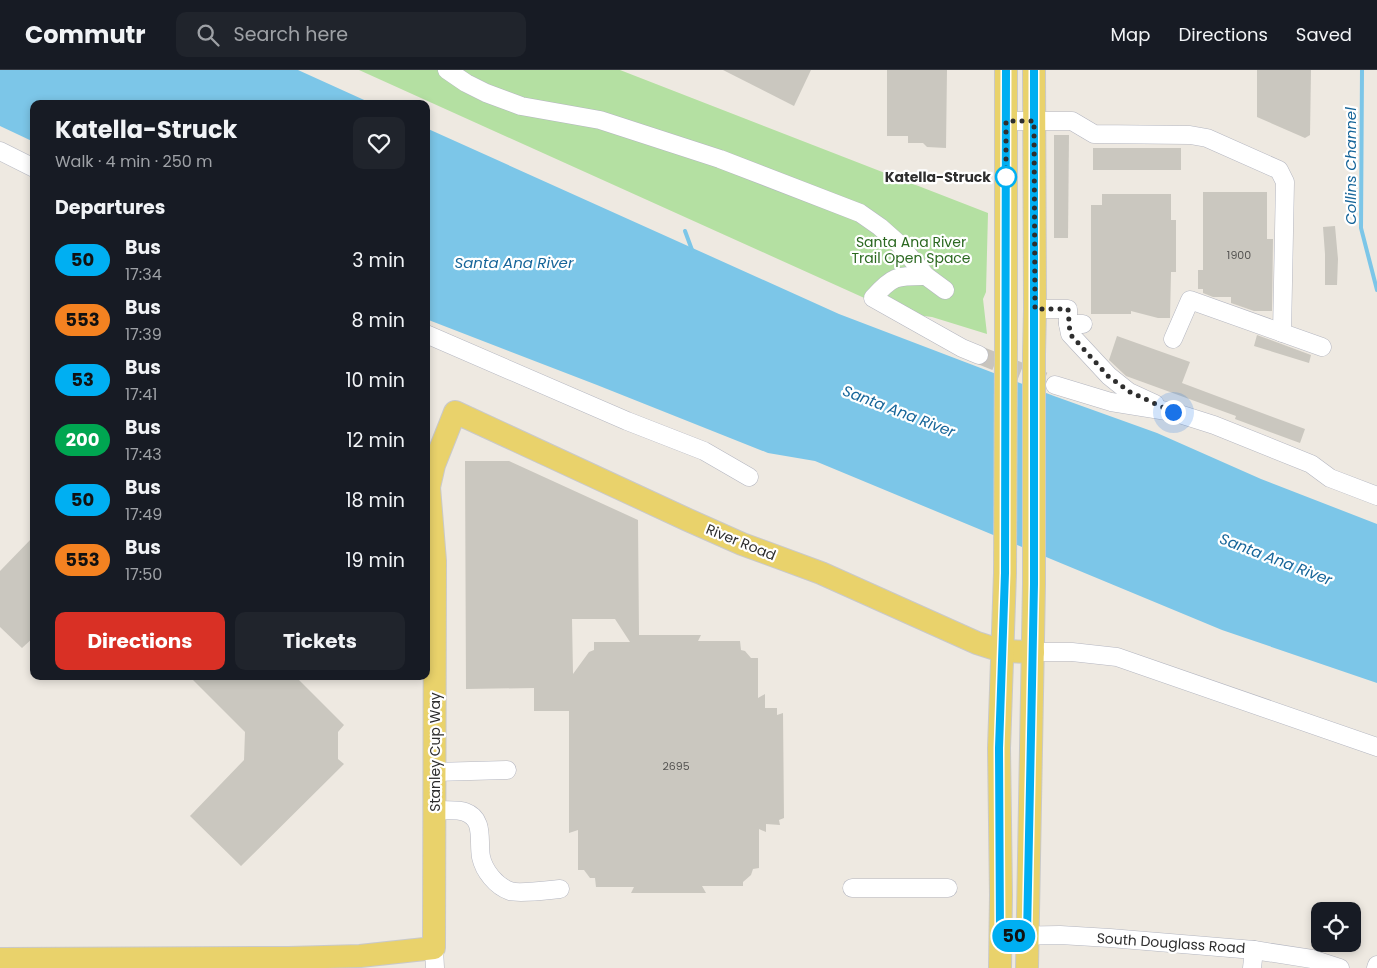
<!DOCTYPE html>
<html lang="en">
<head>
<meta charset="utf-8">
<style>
	body { margin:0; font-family:Poppins,sans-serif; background:#20242c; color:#f1f3f6; height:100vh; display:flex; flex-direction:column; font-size:19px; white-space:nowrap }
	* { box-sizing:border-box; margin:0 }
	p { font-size:16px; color:#9ea1a6 }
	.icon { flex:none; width:28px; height:28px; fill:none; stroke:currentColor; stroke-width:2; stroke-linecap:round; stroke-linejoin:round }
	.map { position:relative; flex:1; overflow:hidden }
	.sheet { position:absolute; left:30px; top:30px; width:400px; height:580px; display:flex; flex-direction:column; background:#171b24; border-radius:10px; box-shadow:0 2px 8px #0003 }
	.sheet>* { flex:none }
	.badge { padding:0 10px; border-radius:16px; font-size:18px; line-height:32px }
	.controls { position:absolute; left:1311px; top:832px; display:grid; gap:10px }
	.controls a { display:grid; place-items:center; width:50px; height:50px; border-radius:10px; background:#171b24; box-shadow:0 2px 8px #0003; font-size:25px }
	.you { position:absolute; width:25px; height:25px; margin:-12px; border:4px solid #fff; border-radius:50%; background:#1a73e8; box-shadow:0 0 0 8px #1a73e833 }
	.map>.badge { position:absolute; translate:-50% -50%; box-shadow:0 0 0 2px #fff }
	h2 { padding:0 25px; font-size:19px; line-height:45px }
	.round { display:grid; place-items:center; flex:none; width:52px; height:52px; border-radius:10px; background:#20242c }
	.overview { display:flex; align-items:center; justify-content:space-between; height:85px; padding:0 25px }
	h1 { font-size:24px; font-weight:700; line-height:38px }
	.action { display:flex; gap:10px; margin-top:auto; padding:10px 25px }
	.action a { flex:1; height:58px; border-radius:10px; background:#d93025; color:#fff; font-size:20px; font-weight:700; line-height:58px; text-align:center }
	.action a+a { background:#20242c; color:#f1f3f6 }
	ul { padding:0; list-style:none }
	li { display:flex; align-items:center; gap:15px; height:60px; padding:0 25px }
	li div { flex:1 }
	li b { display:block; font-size:19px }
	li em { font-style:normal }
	li .badge { min-width:55px; font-weight:700; text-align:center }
	header { display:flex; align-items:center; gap:30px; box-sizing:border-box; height:70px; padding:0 25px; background:#171b24; border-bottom:1px solid #363941 }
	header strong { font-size:24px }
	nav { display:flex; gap:28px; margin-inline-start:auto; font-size:18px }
	.search { width:350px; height:45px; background:#20242c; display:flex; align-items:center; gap:12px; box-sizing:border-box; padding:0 18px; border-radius:10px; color:#9ea1a6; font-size:19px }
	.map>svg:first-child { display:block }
	.green { fill:#b4e0a2 }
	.water { fill:#7cc6e8 }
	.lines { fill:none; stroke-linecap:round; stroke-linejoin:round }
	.stream { stroke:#7cc6e8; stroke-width:4 }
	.building { fill:#cac7bf; fill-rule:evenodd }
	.minor-tunnel { stroke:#c8c4bd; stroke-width:18; stroke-dasharray:18 9; stroke-linecap:butt }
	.minor-casing { stroke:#b4b6c0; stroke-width:19 }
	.major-casing { stroke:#c9c9c9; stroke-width:24 }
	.minor { stroke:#fff; stroke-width:18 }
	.major { stroke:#e9d26b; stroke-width:22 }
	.major-bridge-casing { stroke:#c9c9c9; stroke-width:24; stroke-linecap:butt }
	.major-bridge { stroke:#e9d26b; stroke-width:22 }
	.line-casing { stroke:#fff; stroke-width:11 }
	.line { stroke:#00aff2; stroke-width:8 }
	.walk { stroke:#2e2e2e; stroke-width:5; stroke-dasharray:0 9 }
	.stop-dot { fill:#fff; stroke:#00aff2; stroke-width:2.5 }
	.labels { text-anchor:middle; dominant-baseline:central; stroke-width:4.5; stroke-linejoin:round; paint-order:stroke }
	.number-label { font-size:11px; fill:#555452 }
	.stop-label { font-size:14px; font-weight:bold; fill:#2e2e2e; stroke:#fff; text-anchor:end }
	.park-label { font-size:14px; fill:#2b6820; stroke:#fff }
	.street-label { font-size:14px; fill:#2e2e2e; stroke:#fff }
	.water-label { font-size:15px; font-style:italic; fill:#166599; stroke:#fff }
</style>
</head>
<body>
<header>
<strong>Commutr</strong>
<div class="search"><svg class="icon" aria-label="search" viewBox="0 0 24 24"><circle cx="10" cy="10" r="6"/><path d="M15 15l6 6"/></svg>Search here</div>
<nav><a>Map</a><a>Directions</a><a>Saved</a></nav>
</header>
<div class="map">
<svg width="1377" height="898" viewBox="0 0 1377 898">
	<rect width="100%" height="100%" fill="#eee9e1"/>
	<path class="green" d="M359 0H620L988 143 986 222 983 229 987 264 932 247 893 242 871 231Z"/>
	<g class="water">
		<path d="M0 0H298L373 34H34V72L0 56Z"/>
		<path d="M426 58 839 244 1054 326 1157 363 1261 409 1377 454V613L1222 560 815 391 768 383 597 315 426 249Z"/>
	</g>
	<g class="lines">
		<g class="stream">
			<path d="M1362 0 1361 158 1377 220"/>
			<path d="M685 161 692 180"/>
		</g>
	</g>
	<g class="building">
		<path d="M723 0H811L794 36Z"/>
		<path d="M887 0H947L946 78 927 77 923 73H908V66H887Z"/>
		<path d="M1257 0H1311L1310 65 1305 68 1257 47Z"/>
		<path d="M1054 65H1069L1068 168H1054Z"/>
		<rect x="1093" y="78" width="88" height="22"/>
		<path d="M1203 122H1267V169H1273L1272 241H1254L1231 233V227H1213L1203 223V219H1198V200H1203Z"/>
		<path d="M1102 124H1171V150H1176V202H1171L1170 248H1158L1131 241V244H1091V135H1102Z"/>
		<path d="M1335 156 1338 189 1337 215H1325V184L1323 157Z"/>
		<path d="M1257 265 1311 285 1309 293 1254 276Z"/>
		<path d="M1117 266 1190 292 1182 313 1305 359 1300 373 1235 349 1236 346 1126 306 1109 290Z"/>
		<path d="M465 391H509L638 450 639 565H701L698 571H740L741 580 745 581 751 588H758V628L765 624V638H777V645L783 643 784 748 779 750 780 755 766 754V762L759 759V798L753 799 751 805 743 812V816H702L706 823H631L634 817H596L595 808H590L584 800H578V760L569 763V641H534V618L466 619ZM572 549H615L630 572H594V580L589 582 573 604Z"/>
		<path d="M34 466V567L22 578 0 557V501Z"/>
		<path d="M189 606H295L344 655 338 662V689L344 694 241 796 190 746 244 690 245 662Z"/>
	</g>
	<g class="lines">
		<path class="minor-tunnel" d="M979 285 1044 311"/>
		<defs>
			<g id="minor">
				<path d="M447 0 466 13 486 23 521 36 600 50 720 89 860 143 880 157 898 173 926 206 945 220"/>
				<path d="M1006 51H1072L1094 64 1190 65 1207 68 1279 100 1285 112 1282 263"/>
				<path d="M0 81 34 98"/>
				<path d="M926 206C897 206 893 205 873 228L962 278 979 285"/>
				<path d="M1035 239H1068V254H1083"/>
				<path d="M1068 254 1070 264 1109 306 1129 322 1155 334"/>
				<path d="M426 264 627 351 704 381 749 407"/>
				<path d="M1173 269 1190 230 1322 277"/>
				<path d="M1055 315 1111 332 1173 342 1214 355 1311 394 1330 408 1377 426"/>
				<path d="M1033 582H1072L1117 587 1377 677"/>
				<path d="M434 702 507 700"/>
				<path d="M435 740C444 741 457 739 465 742 485 749 478 771 481 787 484 801 496 816 510 821 519 824 549 820 560 819"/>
				<path d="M852 818H948"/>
				<path d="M1000 866 1060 865 1110 868 1254 880 1312 889 1340 898"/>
				<path d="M434 878 435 898"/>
				<path d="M1252 898 1254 880"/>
				<path d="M1376 898 1377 895"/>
			</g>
			<g id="major">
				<path d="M1006 0V274"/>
				<path d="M1034 284 1035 239 1034 0"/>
				<path d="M0 889 289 888 360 886 434 878 435 491 429 417 434 395 455 342 688 450 742 474 821 503 977 573 1002 581 1033 582"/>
				<path d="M1000 898 1001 825 999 678 1005 503"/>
				<path d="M1027 898 1034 514"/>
			</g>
		</defs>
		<use href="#minor" class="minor-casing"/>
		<use href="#major" class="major-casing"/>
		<use href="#minor" class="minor"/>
		<use href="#major" class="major"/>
		<defs>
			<g id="major-bridge">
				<path d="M1034 284V514"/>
				<path d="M1005 503 1006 274"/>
			</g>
		</defs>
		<use href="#major-bridge" class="major-bridge-casing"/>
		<use href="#major-bridge" class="major-bridge"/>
	</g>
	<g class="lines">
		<defs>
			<path id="line" d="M1006 0 1005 503 999 678 1000 866H1027L1034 514V0"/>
		</defs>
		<use href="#line" class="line-casing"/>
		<use href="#line" class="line"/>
		<path class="walk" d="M1006 107V51H1034L1035 239H1068L1070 264 1108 306 1130 322 1173 342"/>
	</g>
	<circle class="stop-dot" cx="1006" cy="107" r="10"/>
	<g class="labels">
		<g class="number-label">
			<text x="1239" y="185">1900</text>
			<text x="676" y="696">2695</text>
		</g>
		<g class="stop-label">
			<text x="991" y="107">Katella-Struck</text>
		</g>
		<g class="park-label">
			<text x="911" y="172">Santa Ana River<tspan x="911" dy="16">Trail Open Space</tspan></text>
		</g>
		<g class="street-label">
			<text transform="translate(741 472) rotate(22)">River Road</text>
			<text transform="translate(435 682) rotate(-90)">Stanley Cup Way</text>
			<text transform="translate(1171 873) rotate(4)">South Douglass Road</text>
		</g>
		<g class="water-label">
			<text transform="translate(1350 96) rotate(-90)">Collins Channel</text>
			<text x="514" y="192">Santa Ana River</text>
			<text transform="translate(899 341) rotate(21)">Santa Ana River</text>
			<text transform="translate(1276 489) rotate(21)">Santa Ana River</text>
		</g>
	</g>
</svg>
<div class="controls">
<a><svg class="icon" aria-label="locate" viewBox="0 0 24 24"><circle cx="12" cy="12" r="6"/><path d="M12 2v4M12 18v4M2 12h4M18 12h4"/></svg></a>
</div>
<div class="you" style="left:1173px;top:342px"></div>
<b class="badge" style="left:1014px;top:866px;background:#00aff2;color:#111">50</b>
<section class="sheet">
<div class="overview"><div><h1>Katella-Struck</h1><p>Walk · 4 min · 250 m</p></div><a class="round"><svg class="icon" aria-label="heart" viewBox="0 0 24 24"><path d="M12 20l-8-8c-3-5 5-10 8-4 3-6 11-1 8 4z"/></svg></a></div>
<h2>Departures</h2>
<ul>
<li><span class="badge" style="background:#00aff2;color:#111">50</span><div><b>Bus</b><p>17:34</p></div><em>3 min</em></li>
<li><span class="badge" style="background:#f48221;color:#111">553</span><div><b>Bus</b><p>17:39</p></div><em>8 min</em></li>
<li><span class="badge" style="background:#00aff2;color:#111">53</span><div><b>Bus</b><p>17:41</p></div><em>10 min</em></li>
<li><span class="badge" style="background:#00a651;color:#fff">200</span><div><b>Bus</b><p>17:43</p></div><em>12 min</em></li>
<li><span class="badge" style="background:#00aff2;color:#111">50</span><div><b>Bus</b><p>17:49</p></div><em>18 min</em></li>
<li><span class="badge" style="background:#f48221;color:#111">553</span><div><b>Bus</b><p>17:50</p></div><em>19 min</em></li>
</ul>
<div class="action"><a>Directions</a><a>Tickets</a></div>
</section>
</div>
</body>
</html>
